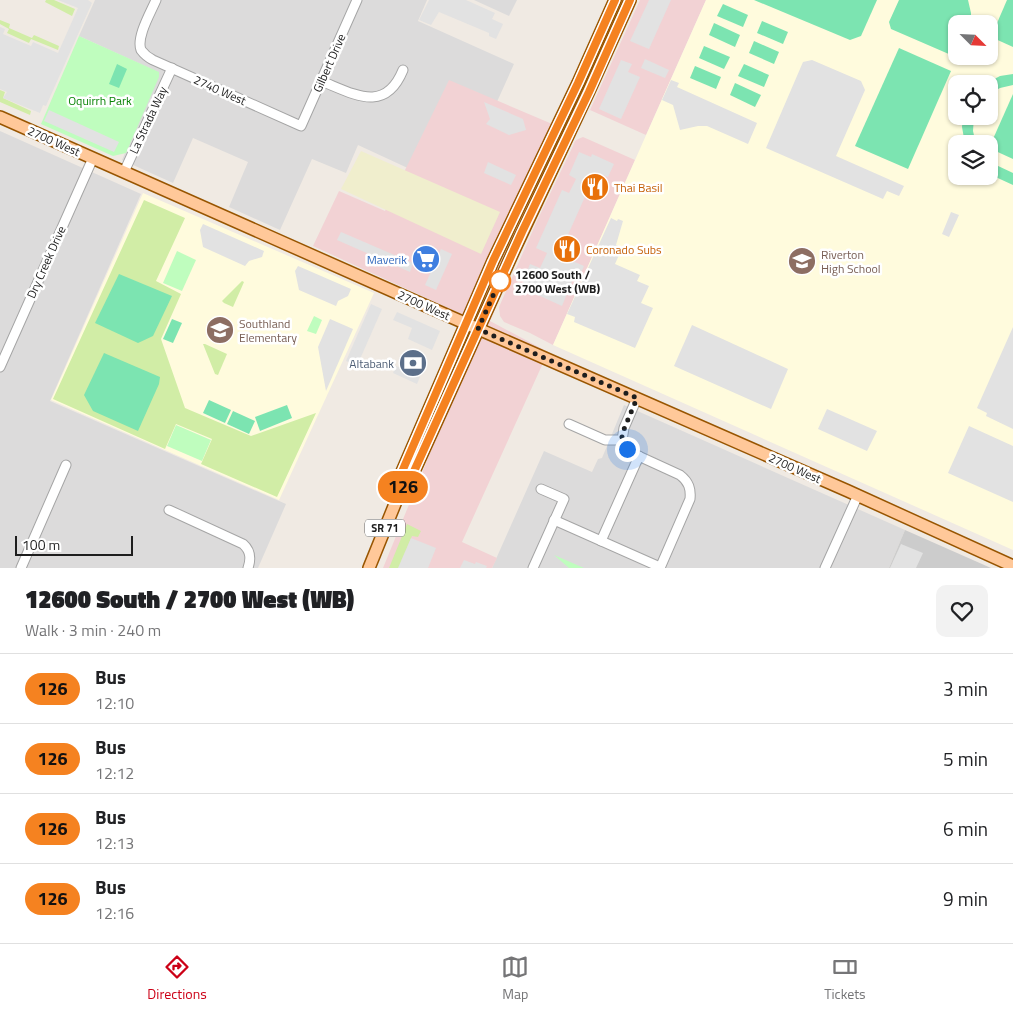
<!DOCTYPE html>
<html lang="en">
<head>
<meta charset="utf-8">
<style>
	body { margin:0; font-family:"Titillium Web",sans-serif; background:#f2f2f2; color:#202124; height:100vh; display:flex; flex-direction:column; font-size:19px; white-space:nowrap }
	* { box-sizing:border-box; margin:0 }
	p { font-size:16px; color:#757577 }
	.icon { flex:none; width:28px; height:28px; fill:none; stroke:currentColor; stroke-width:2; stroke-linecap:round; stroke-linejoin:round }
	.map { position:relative; height:568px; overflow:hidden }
	.panel { display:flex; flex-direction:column; background:#fff; flex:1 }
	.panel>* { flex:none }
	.badge { padding:0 10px; border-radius:16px; font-size:18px; line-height:32px }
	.needle { width:32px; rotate:114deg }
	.tools { position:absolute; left:948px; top:15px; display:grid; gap:10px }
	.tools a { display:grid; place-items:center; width:50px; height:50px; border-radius:10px; background:#fff; box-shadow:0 1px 4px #0004; font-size:25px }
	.scale { position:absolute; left:15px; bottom:12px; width:118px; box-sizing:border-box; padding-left:5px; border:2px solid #1e1e1e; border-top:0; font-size:14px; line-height:18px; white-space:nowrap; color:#1e1e1e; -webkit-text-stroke:4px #fff; paint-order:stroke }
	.you { position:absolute; width:25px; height:25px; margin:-12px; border:4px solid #fff; border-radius:50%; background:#1a73e8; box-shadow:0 0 0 8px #1a73e833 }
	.map>.badge { position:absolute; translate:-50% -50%; box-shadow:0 0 0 2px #fff }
	.round { display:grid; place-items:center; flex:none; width:52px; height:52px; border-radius:10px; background:#f2f2f2 }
	.headline { display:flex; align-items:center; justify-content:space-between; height:85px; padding:0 25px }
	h1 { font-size:24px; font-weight:800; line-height:38px }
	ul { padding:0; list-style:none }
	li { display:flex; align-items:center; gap:15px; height:70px; padding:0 25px; border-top:1px solid #e0e0e0 }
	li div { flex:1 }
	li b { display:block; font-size:19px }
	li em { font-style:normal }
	li .badge { min-width:55px; font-weight:700; text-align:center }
	.tab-bar { display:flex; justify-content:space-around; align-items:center; height:70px; border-top:1px solid #e0e0e0; background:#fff; font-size:14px; color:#757577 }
	.tab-bar a { display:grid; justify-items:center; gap:2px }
	.tab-bar .current { color:#cc0016 }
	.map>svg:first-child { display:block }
	.residential { fill:#dcdbdb }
	.commercial { fill:#f2d2d4 }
	.education { fill:#fffbdd; fill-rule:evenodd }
	.religious { fill:#ccc }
	.farmland { fill:#f0eecd }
	.grass { fill:#d1eda6 }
	.park { fill:#bffdbe }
	.pitch { fill:#7ce4b1 }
	.parking { fill:#e2e2e2 }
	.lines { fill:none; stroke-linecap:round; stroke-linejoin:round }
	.minor-casing { stroke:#a5a5a5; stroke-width:11 }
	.major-casing { stroke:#985500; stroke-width:14 }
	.minor { stroke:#fff; stroke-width:9 }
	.major { stroke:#ffc899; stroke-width:11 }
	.line-casing { stroke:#fff; stroke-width:11 }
	.line { stroke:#f58220; stroke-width:8 }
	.walk { stroke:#1e1e1e; stroke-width:5; stroke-dasharray:0 9 }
	.stop-dot { fill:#fff; stroke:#f58220; stroke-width:2.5 }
	.labels { text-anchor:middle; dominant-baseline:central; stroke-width:5; stroke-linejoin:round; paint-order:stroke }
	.shield { fill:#fff; stroke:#626262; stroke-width:1 }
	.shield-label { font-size:11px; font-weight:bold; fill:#1e1e1e }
	.street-label { font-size:12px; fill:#1e1e1e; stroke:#fff }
	.park-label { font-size:12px; fill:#088305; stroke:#fff }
	.food-label { font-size:12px; fill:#c56008; stroke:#fff; text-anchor:start }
	.education-label { font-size:12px; fill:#785e54; stroke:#fff; text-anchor:start }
	.shop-label { font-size:12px; fill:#366cbe; stroke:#fff; text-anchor:end }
	.stop-label { font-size:12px; font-weight:bold; fill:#1e1e1e; stroke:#fff; text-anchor:start }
	.service-label { font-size:12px; fill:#4e5e75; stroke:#fff; text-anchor:end }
</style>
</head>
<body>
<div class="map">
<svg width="1013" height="568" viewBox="0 0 1013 568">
	<rect width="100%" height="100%" fill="#f0eae3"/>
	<g class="residential">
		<path d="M95 0H427L418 21 514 64 496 104 412 170 358 145 346 173 312 159 280 230 229 207 248 162 193 138 173 183 122 160 158 78 156 71 79 36Z"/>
		<path d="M474 0H517L509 16Z"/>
		<path d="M0 131 141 194 50 401 286 504 258 568H0Z"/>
		<path d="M624 405 905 530 889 568H492L544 451 592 472 598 459 602 458Z"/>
	</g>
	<g class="commercial">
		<path d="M640 0H706L646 135 590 110Z"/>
		<path d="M449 80 571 132 490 321 548 352 462 542 497 558 492 568H383L483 324 313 246 339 191 385 211Z"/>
		<path d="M583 137 635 160 553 345 530 333 504 322 500 316 499 307 537 221 573 146 575 141 578 139Z"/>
	</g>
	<g class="education">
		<path d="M706 0H1013V550L553 345ZM956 24H989V56H956ZM956 84H989V116H956ZM956 144H989V176H956Z"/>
		<path d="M143 193 374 293 279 500 51 400Z"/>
	</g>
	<path class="religious" d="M905 530 991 568H889Z"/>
	<path class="farmland" d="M361 151 500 212 481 254 341 189Z"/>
	<g class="grass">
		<path d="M46 0H54L75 9 72 16 45 2Z"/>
		<path d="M0 20 10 24 9 28 32 38 34 35 59 46 58 50 31 39 29 43 7 33 9 29 0 24Z"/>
		<path d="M0 90 5 92 3 98 31 111 30 115 0 102Z"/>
		<path d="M144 200 185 218 156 281 181 294 161 339 185 408 251 436 316 413 277 497 201 464 212 439 176 424 165 449 53 399Z"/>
		<path d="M242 281 244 282 233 307 224 303 222 301Z"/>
		<path d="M203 344H205L227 354 218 375 215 374Z"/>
		<path d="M407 524 421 531 418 537 412 536 399 568H389Z"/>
	</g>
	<g class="park">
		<path d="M79 36 159 72V77L126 153 113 156 41 124Z"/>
		<path d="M177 251 196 260 182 291 163 283Z"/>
		<path d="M314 316 322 320 316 334 307 331Z"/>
		<path d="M176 425 211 440 202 461 167 446Z"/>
		<path d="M554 555 584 568H569Z"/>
	</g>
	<g class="pitch">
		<path d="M754 0H877L861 36 850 40Z"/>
		<path d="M899 0H968L971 13V24H956V56H959L958 58 891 29 889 22Z"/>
		<path d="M1007 0H1013V47L991 37Z"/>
		<path d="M723 4 748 15 743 27 717 16Z"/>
		<path d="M762 21 788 32 783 44 757 33Z"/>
		<path d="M714 23 740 35 735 47 709 35Z"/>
		<path d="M754 41 779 52 774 64 749 53Z"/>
		<path d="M704 46 730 57 724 69 699 58Z"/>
		<path d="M899 48 951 71 908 169 855 146Z"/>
		<path d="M117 64 127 69 119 88 109 84Z"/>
		<path d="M744 64 769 75 764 87 738 76Z"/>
		<path d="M695 66 721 77 716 89 690 78Z"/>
		<path d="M1013 74V85L1000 88 989 94V84H985L1000 76Z"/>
		<path d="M735 83 761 95 755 107 730 95Z"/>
		<path d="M1013 94V159L989 148Z"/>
		<path d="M963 116H974L973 131 976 144H965L962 127Z"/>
		<path d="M989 160 996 165 1013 173V185L989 174Z"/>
		<path d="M119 274 172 296 153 336 138 343 95 323Z"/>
		<path d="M172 319 182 323 173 343 163 339Z"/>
		<path d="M104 353 160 377 159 384 138 431 93 411 84 395Z"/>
		<path d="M209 400 231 410 225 423 203 413Z"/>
		<path d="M287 405 292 418 260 431 255 417Z"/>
		<path d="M233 411 255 421 249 434 227 424Z"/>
	</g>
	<g class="parking">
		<path d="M58 0H88L92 3 46 106 43 105 40 113 3 98 7 92 0 89V27L5 29 3 34 31 46 33 42 58 53 78 8Z"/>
		<path d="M429 0H466L495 13 492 19 503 24 496 39 489 36V33L439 12 431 25 419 20Z"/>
		<path d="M649 0H671L649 49 630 41Z"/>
		<path d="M645 59 669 70 665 78 641 68Z"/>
		<path d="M621 60 632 64 628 72 640 77 621 119 599 109Z"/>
		<path d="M812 60 861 81 865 90 836 156 904 186 899 196 887 191 883 199 766 148 803 62Z"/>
		<path d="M671 80 679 83 677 87 757 123 748 144 707 126H698L680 130 673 105 662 100Z"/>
		<path d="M484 102 523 119 526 130 509 135 486 124 490 119Z"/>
		<path d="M49 110 119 142 114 152 44 121Z"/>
		<path d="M579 152 591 157 592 154 614 164 608 177 596 172 559 255 584 266 580 275 575 274 562 306 527 290 523 281 530 264 540 268 547 253 536 248 562 190 569 193 576 179 569 175Z"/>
		<path d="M488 162 516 175 511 185 484 173Z"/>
		<path d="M951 212 959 215 949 237 942 234Z"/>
		<path d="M611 218 617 221 618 219 623 221 616 245 622 248 615 264 640 275 637 281 649 286 641 303 653 308 635 348 574 322 575 317 567 314Z"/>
		<path d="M203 224 264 251 262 257 249 261 245 266 203 247 200 230Z"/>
		<path d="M341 232 413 263 410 272 337 240Z"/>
		<path d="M441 249 452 254 436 290 425 285Z"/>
		<path d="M298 266 351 289 348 296 338 301 336 306 299 290 295 271Z"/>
		<path d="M371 304 382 309 357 366 346 361Z"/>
		<path d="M397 312 440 331 432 350 408 339 412 328 393 320Z"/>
		<path d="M330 319 353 329 326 391 318 347Z"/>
		<path d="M692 325 788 369 771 409 674 366Z"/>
		<path d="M1013 327V429L986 416 987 413 977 408Z"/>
		<path d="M396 366 420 377 417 384 393 373Z"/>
		<path d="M827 409 877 431 867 451 818 429Z"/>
		<path d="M969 426 1013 446V502L948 473Z"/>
		<path d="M411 538 436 548 428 568H398Z"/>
		<path d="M901 544 923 553 916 568H890Z"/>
		<path d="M464 560 475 564 476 562 487 566 486 568H460Z"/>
	</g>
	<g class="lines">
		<defs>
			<g id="minor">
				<path d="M156 0C151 12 136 37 141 50 144 54 149 58 153 60L301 126 357 0"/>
				<path d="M321 81C354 94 385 114 403 70"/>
				<path d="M124 172 172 68"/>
				<path d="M0 367 93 158"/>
				<path d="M637 398 624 428 622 440 624 444 632 453 680 475C689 482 691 489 690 499L660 568"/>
				<path d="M569 424 605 440H622"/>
				<path d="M169 510 243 544C251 551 251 559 248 568"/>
				<path d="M554 520 660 567"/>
				<path d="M601 541 639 456"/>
				<path d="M21 568 66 465"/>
				<path d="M533 568 564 499 541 489"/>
				<path d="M825 568 858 495"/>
			</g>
			<g id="major">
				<path d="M0 117 451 317 848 491 1013 566"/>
				<path d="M401 489V474L493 261 578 83 615 0"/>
				<path d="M369 568 401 489 411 478 515 248 589 91 630 0"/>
			</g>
		</defs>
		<use href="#minor" class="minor-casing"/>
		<use href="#major" class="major-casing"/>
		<use href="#minor" class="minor"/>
		<use href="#major" class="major"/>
	</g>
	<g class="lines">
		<defs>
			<path id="line" d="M615 0 578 83 493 261 401 474V489L411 478 522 232 589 92 630 0"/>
		</defs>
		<use href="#line" class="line-casing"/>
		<use href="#line" class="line"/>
		<path class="walk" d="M500 281V280L478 329 637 398 622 434V440L627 449"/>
	</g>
	<defs>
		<symbol id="restaurant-disc" viewBox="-11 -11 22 22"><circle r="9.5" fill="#e8710a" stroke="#fff"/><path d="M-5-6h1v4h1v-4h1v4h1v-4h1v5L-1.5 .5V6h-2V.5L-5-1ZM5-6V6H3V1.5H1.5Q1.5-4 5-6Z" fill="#fff"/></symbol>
		<symbol id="supermarket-disc" viewBox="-11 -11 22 22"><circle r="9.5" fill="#3f7fe0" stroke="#fff"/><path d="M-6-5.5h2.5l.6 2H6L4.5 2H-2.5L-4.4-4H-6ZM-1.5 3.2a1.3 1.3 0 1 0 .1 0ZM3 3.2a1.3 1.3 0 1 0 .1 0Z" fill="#fff"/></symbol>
		<symbol id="school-disc" viewBox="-11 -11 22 22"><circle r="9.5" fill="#8d6e63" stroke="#fff"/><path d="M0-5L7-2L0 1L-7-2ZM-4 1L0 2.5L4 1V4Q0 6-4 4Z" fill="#fff"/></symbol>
		<symbol id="bank-disc" viewBox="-11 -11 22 22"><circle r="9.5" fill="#5c6f8a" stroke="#fff"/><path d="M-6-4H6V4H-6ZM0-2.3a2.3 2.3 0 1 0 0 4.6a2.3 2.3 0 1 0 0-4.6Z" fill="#fff"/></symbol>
	</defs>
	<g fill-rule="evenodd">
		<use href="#restaurant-disc" x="579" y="171" width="32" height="32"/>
		<use href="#restaurant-disc" x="551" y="233" width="32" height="32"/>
		<use href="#supermarket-disc" x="410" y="243" width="32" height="32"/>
		<use href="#school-disc" x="786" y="245" width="32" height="32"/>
		<use href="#school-disc" x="204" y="314" width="32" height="32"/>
		<use href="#bank-disc" x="397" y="347" width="32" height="32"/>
	</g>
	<circle class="stop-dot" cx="500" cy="281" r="10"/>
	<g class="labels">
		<rect class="shield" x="365" y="519.5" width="40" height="17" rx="4"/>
		<g class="shield-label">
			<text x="385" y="528">SR 71</text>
		</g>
		<g class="street-label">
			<text transform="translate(329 63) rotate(-66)">Gilbert Drive</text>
			<text transform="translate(220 90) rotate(24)">2740 West</text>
			<text transform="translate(148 120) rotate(-65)">La Strada Way</text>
			<text transform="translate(54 141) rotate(24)">2700 West</text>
			<text transform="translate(46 262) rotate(-66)">Dry Creek Drive</text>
			<text transform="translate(424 305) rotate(24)">2700 West</text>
			<text transform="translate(795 468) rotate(24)">2700 West</text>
		</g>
		<g class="park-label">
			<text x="100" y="100">Oquirrh Park</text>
		</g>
		<g class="food-label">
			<text x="614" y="187">Thai Basil</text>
			<text x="586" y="249">Coronado Subs</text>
		</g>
		<g class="education-label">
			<text x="821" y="254">Riverton<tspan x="821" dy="14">High School</tspan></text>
			<text x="239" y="323">Southland<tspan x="239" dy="14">Elementary</tspan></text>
		</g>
		<g class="shop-label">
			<text x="407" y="259">Maverik</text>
		</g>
		<g class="stop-label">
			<text x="515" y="274">12600 South /<tspan x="515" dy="14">2700 West (WB)</tspan></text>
		</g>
		<g class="service-label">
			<text x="394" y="363">Altabank</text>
		</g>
	</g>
</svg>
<div class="tools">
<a><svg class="needle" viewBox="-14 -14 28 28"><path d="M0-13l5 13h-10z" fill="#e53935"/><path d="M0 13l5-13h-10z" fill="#757577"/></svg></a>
<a><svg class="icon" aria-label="locate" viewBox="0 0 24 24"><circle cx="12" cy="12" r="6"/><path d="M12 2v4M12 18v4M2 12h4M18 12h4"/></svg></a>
<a><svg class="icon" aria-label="layers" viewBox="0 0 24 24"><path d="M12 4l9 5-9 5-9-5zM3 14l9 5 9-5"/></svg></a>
</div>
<div class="scale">100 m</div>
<div class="you" style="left:627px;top:449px"></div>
<b class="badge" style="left:403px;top:487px;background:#f58220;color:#111">126</b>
</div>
<section class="panel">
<div class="headline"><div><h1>12600 South / 2700 West (WB)</h1><p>Walk · 3 min · 240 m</p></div><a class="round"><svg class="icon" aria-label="heart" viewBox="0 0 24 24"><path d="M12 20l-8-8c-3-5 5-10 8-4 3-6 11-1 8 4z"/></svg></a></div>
<ul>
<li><span class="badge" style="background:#f58220;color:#111">126</span><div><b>Bus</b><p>12:10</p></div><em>3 min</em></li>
<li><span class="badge" style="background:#f58220;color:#111">126</span><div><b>Bus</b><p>12:12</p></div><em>5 min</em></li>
<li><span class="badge" style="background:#f58220;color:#111">126</span><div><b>Bus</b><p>12:13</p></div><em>6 min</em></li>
<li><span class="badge" style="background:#f58220;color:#111">126</span><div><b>Bus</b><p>12:16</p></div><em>9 min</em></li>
</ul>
</section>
<nav class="tab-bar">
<a class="current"><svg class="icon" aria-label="directions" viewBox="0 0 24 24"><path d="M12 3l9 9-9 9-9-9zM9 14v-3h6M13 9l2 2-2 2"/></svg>Directions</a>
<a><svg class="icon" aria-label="map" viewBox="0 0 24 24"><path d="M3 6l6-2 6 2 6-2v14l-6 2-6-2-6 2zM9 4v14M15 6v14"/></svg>Map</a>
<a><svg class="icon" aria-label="tickets" viewBox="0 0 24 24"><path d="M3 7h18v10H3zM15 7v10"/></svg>Tickets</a>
</nav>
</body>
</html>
